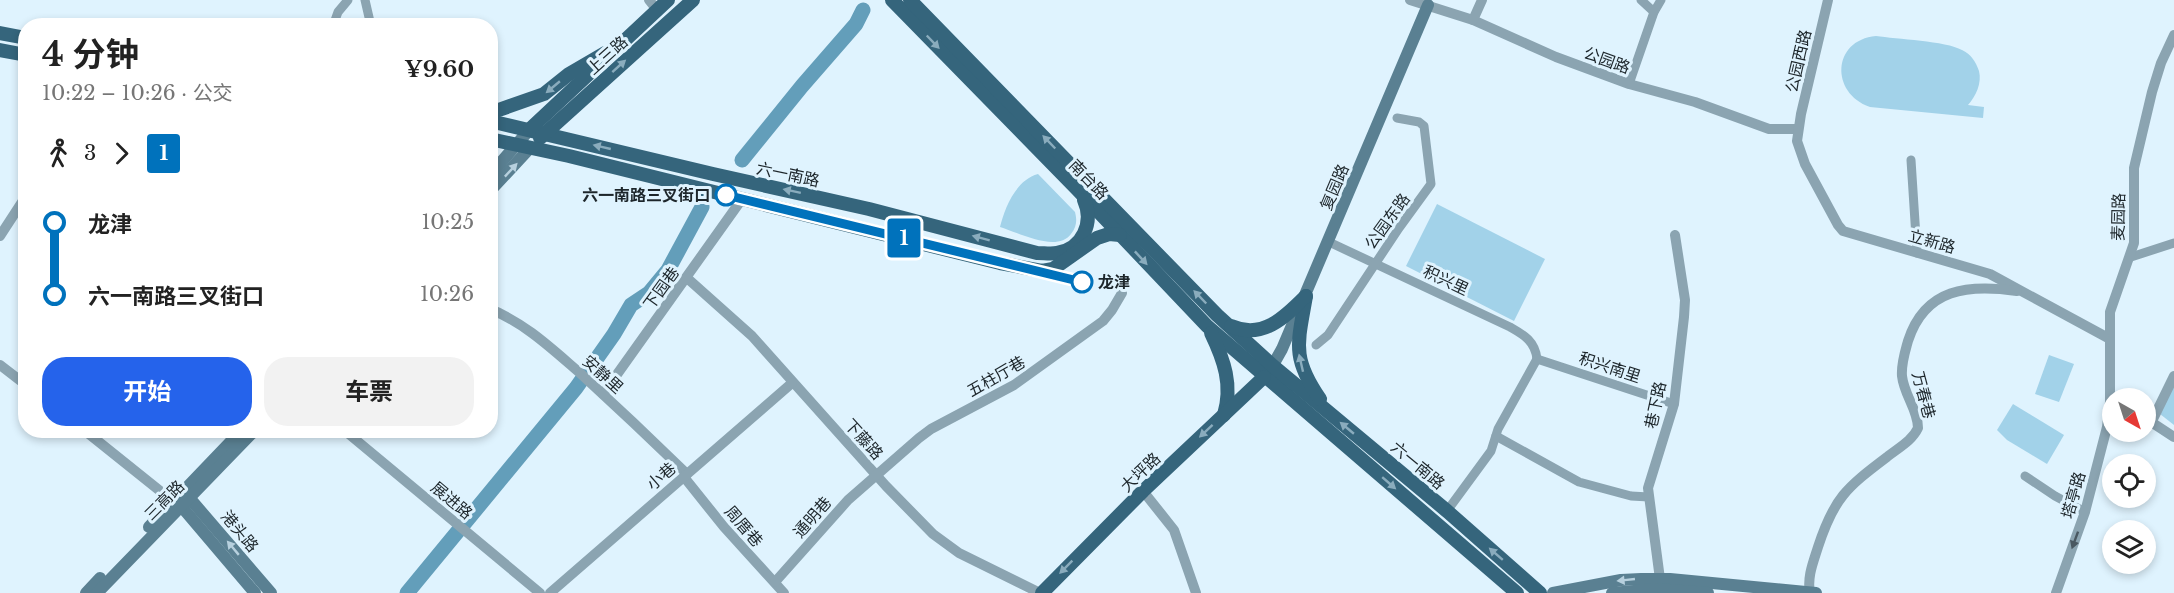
<!DOCTYPE html>
<html lang="zh">
<head>
<meta charset="utf-8">
<style>
	body { margin:0; font-family:"Libre Baskerville","Noto Sans SC",serif; background:#f2f2f2; color:#222; height:100vh; display:flex; flex-direction:column; font-size:22px; white-space:nowrap }
	* { box-sizing:border-box; margin:0 }
	p { font-size:20px; color:#767676 }
	.icon { flex:none; width:33px; height:33px; fill:none; stroke:currentColor; stroke-width:2; stroke-linecap:round; stroke-linejoin:round }
	.map { position:relative; flex:1; overflow:hidden }
	.panel { position:absolute; left:18px; top:18px; width:480px; height:420px; display:flex; flex-direction:column; background:#fff; border-radius:24px; box-shadow:0 3px 9px #0003 }
	.panel>* { flex:none }
	.badge { padding:0 12px; border-radius:4px; font-size:21px; line-height:39px }
	.needle { width:39px; rotate:141deg }
	.controls { position:absolute; left:2102px; top:388px; display:grid; gap:12px }
	.controls a { display:grid; place-items:center; width:54px; height:54px; border-radius:50%; background:#fff; box-shadow:0 3px 9px #0003; font-size:30px }
	.map>.badge { position:absolute; translate:-50% -50%; box-shadow:0 0 0 3px #fff }
	.legs { display:flex; align-items:center; gap:9px; height:66px; padding:0 24px; font-size:20px }
	.legs p { margin-inline-start:auto }
	.summary { display:flex; align-items:center; justify-content:space-between; height:102px; padding:0 24px }
	h1 { font-size:33px; font-weight:700; line-height:45px }
	.cta { display:flex; gap:12px; margin-top:auto; padding:12px 24px }
	.cta a { flex:1; height:69px; border-radius:24px; background:#2563eb; color:#fff; font-size:24px; font-weight:700; line-height:69px; text-align:center }
	.cta a+a { background:#f2f2f2; color:#222 }
	ul { padding:0 24px; list-style:none }
	li { display:flex; align-items:center; gap:21px; height:72px; font-size:22px }
	li i { display:grid; place-items:center; width:9px; height:100%; margin:0 8px; background:currentColor }
	li i::after { content:''; width:15px; height:15px; margin:-8px; border:4px solid; border-radius:50%; background:#fff }
	li p { margin-inline-start:auto }
	li:first-child i { background:linear-gradient(#0000 50%,currentColor 0) }
	li:last-child i { background:linear-gradient(currentColor 50%,#0000 0) }
	.map>svg:first-child { display:block }
	.green { fill:#a2d2e9 }
	.lines { fill:none; stroke-linecap:round; stroke-linejoin:round }
	.river { stroke:#639eba; stroke-width:15 }
	.minor { stroke:#8ba4b1; stroke-width:9 }
	.tertiary { stroke:#8ba4b1; stroke-width:10 }
	.secondary { stroke:#5a8092; stroke-width:12 }
	.primary { stroke:#35657c; stroke-width:14 }
	.oneway { fill:#8aacbd }
	.oneway2 { fill:#b7d0de }
	.oneway3 { fill:#495861 }
	.line-1-casing { stroke:#fff; stroke-width:14 }
	.line-1 { stroke:#0072bc; stroke-width:9 }
	.stop-1-dot { fill:#fff; stroke:#0072bc; stroke-width:3 }
	.labels { text-anchor:middle; dominant-baseline:central; stroke-width:6; stroke-linejoin:round; paint-order:stroke }
	.street-label { font-size:16px; fill:#1d262b; stroke:#dff3fe }
	.stop-label { font-size:16px; font-weight:bold; fill:#1d262b; stroke:#dff3fe; text-anchor:end }
</style>
</head>
<body>
<div class="map">
<svg width="2174" height="593" viewBox="0 0 2174 593">
	<rect width="100%" height="100%" fill="#dff3fe"/>
	<g class="green">
		<path d="M1876 36C1896 39 1946 41 1962 50 1971 54 1976 62 1979 71 1982 83 1976 96 1968 105L1984 107 1983 118 1870 107C1830 93 1832 40 1876 36Z"/>
		<path d="M1038 174 1075 212C1077 220 1077 226 1071 234 1057 253 1019 233 1000 227 1005 207 1016 180 1038 174Z"/>
		<path d="M1437 204 1545 259 1514 321 1406 266Z"/>
		<path d="M2049 355 2074 364 2059 402 2035 394Z"/>
		<path d="M2174 385V425L2160 414Z"/>
		<path d="M2013 404 2064 435 2047 464 2007 440 1997 430Z"/>
	</g>
	<g class="lines">
		<g class="river">
			<path d="M742 160 802 86 856 24 863 10"/>
			<path d="M407 593 576 388 614 334 631 305 649 293 668 270 702 207"/>
		</g>
		<g class="minor">
			<path d="M365 0 371 26"/>
			<path d="M1641 0 1654 12"/>
			<path d="M333 26 338 12 348 0"/>
			<path d="M1629 84 1654 12 1661 0"/>
			<path d="M1911 160 1917 253"/>
			<path d="M1329 242 1510 327C1524 335 1535 341 1537 359"/>
			<path d="M2131 257 2174 243"/>
			<path d="M1316 345 1328 335 1399 228 1431 184 1424 126 1419 122 1397 118"/>
			<path d="M1537 359 1674 404"/>
			<path d="M1496 436 1579 482 1631 496 1649 497"/>
			<path d="M2025 476 2055 496 2085 512"/>
			<path d="M1447 511 1491 451 1498 429 1537 359"/>
		</g>
		<g class="tertiary">
			<path d="M649 0 657 10"/>
			<path d="M1410 0 1473 20 1556 57 1629 84 1695 102 1769 129H1798"/>
			<path d="M1828 0 1801 114 1797 141 1805 164 1838 225 1843 231 1990 274 2110 339"/>
			<path d="M1473 20 1482 0"/>
			<path d="M0 236 26 196"/>
			<path d="M687 278 752 336 886 486 933 534 959 553 1040 593"/>
			<path d="M490 309C525 323 552 349 580 373 616 406 652 440 687 474"/>
			<path d="M0 365 26 385"/>
			<path d="M603 394 742 199"/>
			<path d="M2145 418 2174 437"/>
			<path d="M2152 421 2174 376"/>
			<path d="M84 430 180 507"/>
			<path d="M344 430 540 593"/>
			<path d="M684 477 724 527 784 593"/>
			<path d="M1143 491 1174 530 1196 593"/>
			<path d="M1660 579 1648 488 1674 404 1684 317 1685 300 1675 235"/>
			<path d="M775 582 848 500 919 438 931 429 1014 385 1103 321 1112 310 1122 293"/>
			<path d="M550 593 792 383"/>
			<path d="M1810 593C1807 577 1813 563 1818 547 1834 498 1846 488 1887 457 1898 448 1912 441 1918 428 1918 410 1904 395 1902 376 1901 364 1905 352 1908 341 1925 288 1968 284 2017 291"/>
			<path d="M2056 593 2085 512 2107 427 2110 402V312L2134 243V168L2152 92 2161 63 2174 35"/>
		</g>
		<g class="secondary">
			<path d="M490 175 530 129"/>
			<path d="M490 191 530 148"/>
			<path d="M1269 372 1282 349 1428 5"/>
			<path d="M186 494 271 593"/>
			<path d="M176 500 255 593"/>
			<path d="M149 527 242 430"/>
			<path d="M86 593 100 578"/>
			<path d="M97 593 255 430"/>
			<path d="M1553 593 1621 580 1641 579H1670L1816 593"/>
			<path d="M1612 593 1656 589 1708 593"/>
		</g>
		<g class="primary">
			<path d="M892 0 1077 189 1207 326 1517 593"/>
			<path d="M910 0 1217 315 1273 366 1447 511 1540 593"/>
			<path d="M0 33 26 38"/>
			<path d="M0 50 26 55"/>
			<path d="M490 113 544 94 569 74 605 53"/>
			<path d="M490 121 713 174 869 209 1037 253C1044 253 1051 254 1057 253 1083 249 1094 222 1084 200"/>
			<path d="M530 129 668 0"/>
			<path d="M540 138 693 0"/>
			<path d="M490 139 569 156 1000 263 1042 271 1053 269 1097 238 1109 234 1120 235"/>
			<path d="M1306 296C1298 343 1291 357 1320 399"/>
			<path d="M1231 326C1263 340 1285 317 1306 296"/>
			<path d="M1211 333C1224 360 1233 385 1224 415"/>
			<path d="M1042 593 1143 491 1264 377"/>
		</g>
	</g>
	<defs><path id="oneway-solid" d="M-6-.8H1V-3.2L6.5 0L1 3.2V.8H-6Z" transform="scale(1.5)"/></defs>
	<g class="oneway">
		<use href="#oneway-solid" transform="translate(933 42) rotate(46)"/>
		<use href="#oneway-solid" transform="translate(619 66) rotate(-42)"/>
		<use href="#oneway-solid" transform="translate(553 87) rotate(140)"/>
		<use href="#oneway-solid" transform="translate(1049 142) rotate(-134)"/>
		<use href="#oneway-solid" transform="translate(602 147) rotate(-167)"/>
		<use href="#oneway-solid" transform="translate(792 191) rotate(-168)"/>
		<use href="#oneway-solid" transform="translate(981 238) rotate(-165)"/>
		<use href="#oneway-solid" transform="translate(1141 258) rotate(47)"/>
		<use href="#oneway-solid" transform="translate(1200 297) rotate(-134)"/>
		<use href="#oneway-solid" transform="translate(1301 363) rotate(-103)"/>
		<use href="#oneway-solid" transform="translate(1347 428) rotate(-140)"/>
		<use href="#oneway-solid" transform="translate(1206 431) rotate(137)"/>
		<use href="#oneway-solid" transform="translate(1389 483) rotate(41)"/>
		<use href="#oneway-solid" transform="translate(1496 554) rotate(-139)"/>
		<use href="#oneway-solid" transform="translate(1066 567) rotate(135)"/>
	</g>
	<g class="oneway2">
		<use href="#oneway-solid" transform="translate(511 170) rotate(-47)"/>
		<use href="#oneway-solid" transform="translate(233 548) rotate(-130)"/>
		<use href="#oneway-solid" transform="translate(1626 580) rotate(174)"/>
	</g>
	<use class="oneway3" href="#oneway-solid" transform="translate(2075 540) rotate(110)"/>
	<g class="lines">
		<defs>
			<path id="line-1" d="M726 195 1082 282"/>
		</defs>
		<use href="#line-1" class="line-1-casing"/>
		<use href="#line-1" class="line-1"/>
	</g>
	<g class="stop-1-dot">
		<circle cx="726" cy="195" r="10"/>
		<circle cx="1082" cy="282" r="10"/>
	</g>
	<g class="labels">
		<g class="street-label">
			<text transform="translate(607 55) rotate(-42)">上三路</text>
			<text transform="translate(1607 60) rotate(20)">公园路</text>
			<text transform="translate(1798 61) rotate(-77)">公园西路</text>
			<text transform="translate(788 174) rotate(12)">六一南路</text>
			<text transform="translate(1089 179) rotate(46)">南台路</text>
			<text transform="translate(1334 187) rotate(-67)">复园路</text>
			<text transform="translate(2118 217) rotate(-89)">麦园路</text>
			<text transform="translate(1387 221) rotate(-54)">公园东路</text>
			<text transform="translate(1932 241) rotate(16)">立新路</text>
			<text transform="translate(1446 280) rotate(25)">积兴里</text>
			<text transform="translate(661 288) rotate(-54)">下园巷</text>
			<text transform="translate(1610 367) rotate(18)">积兴南里</text>
			<text transform="translate(603 374) rotate(42)">安静里</text>
			<text transform="translate(996 376) rotate(-30)">五柱厅巷</text>
			<text transform="translate(1924 395) rotate(75)">万春巷</text>
			<text transform="translate(1655 405) rotate(-78)">巷下路</text>
			<text transform="translate(864 439) rotate(48)">下藤路</text>
			<text transform="translate(1418 465) rotate(40)">六一南路</text>
			<text transform="translate(1140 472) rotate(-44)">大坪路</text>
			<text transform="translate(661 476) rotate(-41)">小巷</text>
			<text transform="translate(2073 495) rotate(-74)">塔亭路</text>
			<text transform="translate(164 500) rotate(-45)">三高路</text>
			<text transform="translate(452 500) rotate(40)">展进路</text>
			<text transform="translate(812 517) rotate(-49)">通明巷</text>
			<text transform="translate(744 526) rotate(49)">周厝巷</text>
			<text transform="translate(240 531) rotate(50)">港头路</text>
		</g>
		<g class="stop-label">
			<text x="710" y="195">六一南路三叉街口</text>
			<text x="1098" y="282" text-anchor="start">龙津</text>
		</g>
	</g>
</svg>
<div class="controls">
<a><svg class="needle" viewBox="-14 -14 28 28"><path d="M0-13l5 13h-10z" fill="#e53935"/><path d="M0 13l5-13h-10z" fill="#767676"/></svg></a>
<a><svg class="icon" aria-label="locate" viewBox="0 0 24 24"><circle cx="12" cy="12" r="6"/><path d="M12 2v4M12 18v4M2 12h4M18 12h4"/></svg></a>
<a><svg class="icon" aria-label="layers" viewBox="0 0 24 24"><path d="M12 4l9 5-9 5-9-5zM3 14l9 5 9-5"/></svg></a>
</div>
<b class="badge" style="left:904px;top:238px;background:#0072bc;color:#fff">1</b>
<section class="panel">
<div class="summary"><div><h1>4 分钟</h1><p>10:22 – 10:26 · 公交</p></div><b>¥9.60</b></div>
<div class="legs"><svg class="icon" aria-label="walk" viewBox="0 0 24 24"><circle cx="13" cy="4" r="2"/><path d="M13 8l-2 6 4 7M11 14l-3 7M7 12l3-4h3l4 4"/></svg>3<svg class="icon" aria-label="forward" viewBox="0 0 24 24"><path d="M9 5l7 7-7 7"/></svg><b class="badge" style="background:#0072bc;color:#fff">1</b></div>
<ul>
<li><i style="color:#0072bc"></i><b>龙津</b><p>10:25</p></li>
<li><i style="color:#0072bc"></i><b>六一南路三叉街口</b><p>10:26</p></li>
</ul>
<div class="cta"><a>开始</a><a>车票</a></div>
</section>
</div>
</body>
</html>
